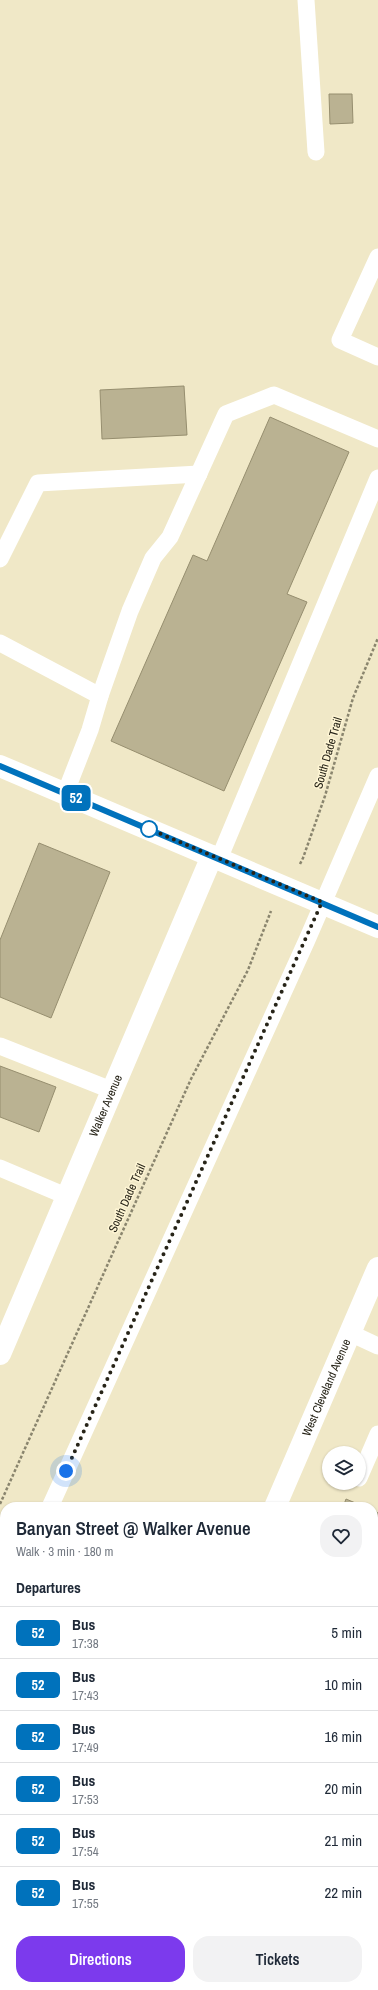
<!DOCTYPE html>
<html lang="en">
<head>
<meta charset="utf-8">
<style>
	body { margin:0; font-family:"Archivo Narrow",sans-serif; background:#f2f2f3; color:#1f2937; height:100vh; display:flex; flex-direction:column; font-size:15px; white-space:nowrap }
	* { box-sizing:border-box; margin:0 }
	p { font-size:13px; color:#747a83 }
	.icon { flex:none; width:22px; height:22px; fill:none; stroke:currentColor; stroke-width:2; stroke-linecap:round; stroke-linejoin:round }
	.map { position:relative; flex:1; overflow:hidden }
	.drawer { position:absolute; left:0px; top:1502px; width:378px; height:488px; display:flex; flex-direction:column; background:#fff; border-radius:16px 16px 0 0; box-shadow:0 1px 3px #0004 }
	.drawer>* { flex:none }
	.badge { padding:0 8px; border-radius:6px; font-size:14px; line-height:26px }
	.fabs { position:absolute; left:322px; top:1446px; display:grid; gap:8px }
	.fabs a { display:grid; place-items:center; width:44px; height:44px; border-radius:50%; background:#fff; box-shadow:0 1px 3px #0004; font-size:20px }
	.you { position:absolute; width:20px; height:20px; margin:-10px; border:3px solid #fff; border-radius:50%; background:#1a73e8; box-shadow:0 0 0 6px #1a73e833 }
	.map>.badge { position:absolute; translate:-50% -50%; box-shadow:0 0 0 2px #fff }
	h2 { padding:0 16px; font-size:15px; line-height:36px }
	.round { display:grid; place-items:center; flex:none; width:42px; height:42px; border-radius:16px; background:#f2f2f3 }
	.summary { display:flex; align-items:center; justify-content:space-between; height:68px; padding:0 16px }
	h1 { font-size:19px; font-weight:600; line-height:30px }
	.button { display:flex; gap:8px; margin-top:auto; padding:8px 16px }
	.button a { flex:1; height:46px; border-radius:16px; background:#7c3aed; color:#fff; font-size:16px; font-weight:600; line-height:46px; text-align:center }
	.button a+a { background:#f2f2f3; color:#1f2937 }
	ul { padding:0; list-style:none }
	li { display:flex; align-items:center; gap:12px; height:52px; padding:0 16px; border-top:1px solid #e0e1e3 }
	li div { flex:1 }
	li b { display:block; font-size:15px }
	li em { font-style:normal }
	li .badge { min-width:44px; font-weight:700; text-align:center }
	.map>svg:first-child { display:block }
	.building { fill:#bab292; stroke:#968e6f }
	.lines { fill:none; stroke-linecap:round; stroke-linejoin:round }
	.path { stroke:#8a856e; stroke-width:2.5; stroke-dasharray:3 2; stroke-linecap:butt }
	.service { stroke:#fff; stroke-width:17 }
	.minor { stroke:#fff; stroke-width:22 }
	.tertiary { stroke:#fff; stroke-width:22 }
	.line-casing { stroke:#fff; stroke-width:9 }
	.line { stroke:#0072bc; stroke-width:6 }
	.walk { stroke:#272418; stroke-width:4; stroke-dasharray:0 7.2 }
	.stop-dot { fill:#fff; stroke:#0072bc; stroke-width:2 }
	.labels { text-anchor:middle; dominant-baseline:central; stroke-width:3; stroke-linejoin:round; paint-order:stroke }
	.street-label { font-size:12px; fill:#272418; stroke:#fef5d4 }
</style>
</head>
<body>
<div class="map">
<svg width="378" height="1990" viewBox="0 0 378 1990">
	<rect width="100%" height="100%" fill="#f0e8c7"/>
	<g class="building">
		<path d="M329 94H352L353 123 330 124Z"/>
		<path d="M184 386 187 435 102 439 100 390Z"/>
		<path d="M270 417 349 452 287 594 307 602 224 791 111 741 193 555 207 561Z"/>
		<path d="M39 843 110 872 51 1018 0 997V940Z"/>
		<path d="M0 1066 56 1087 39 1132 0 1117Z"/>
		<path d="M346 1499 365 1507H343Z"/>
		<path d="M373 1510 378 1513V1665L373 1663Z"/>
		<path d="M5 1753 6 1985 4 1990H0V1765Z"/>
	</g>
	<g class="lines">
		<g class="path">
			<path d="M300 864 303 858 325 796 353 698 378 638"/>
			<path d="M0 1504 191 1079 248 970 271 911"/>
		</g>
		<g class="service">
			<path d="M306 0 316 152"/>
			<path d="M378 257 340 340 378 357"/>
			<path d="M0 559 38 483 199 474"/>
			<path d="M0 643 100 696"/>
			<path d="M65 794 90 730 100 696 130 611 153 558 170 537 226 414 274 395 378 439"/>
			<path d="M219 859 378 478"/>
			<path d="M0 1046 111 1090"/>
			<path d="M0 1168 66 1196"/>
			<path d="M350 1333 378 1346"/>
			<path d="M359 1478 378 1434"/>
			<path d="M50 1507 307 940 378 776"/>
			<path d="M0 1619 5 1608"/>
			<path d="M373 1844H378"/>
			<path d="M283 1985 288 1990"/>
		</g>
		<g class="minor">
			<path id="s1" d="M0 1354 212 856"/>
			<path id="s2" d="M275 1507 378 1268"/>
			<path d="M373 1924 378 1926"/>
			<path d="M70 1990 72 1985"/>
		</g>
		<path class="tertiary" d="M0 766 378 927"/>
	</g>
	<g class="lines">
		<defs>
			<path id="line" d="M0 766 378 927"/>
		</defs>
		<use href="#line" class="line-casing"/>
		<use href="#line" class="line"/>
		<path class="walk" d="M66 1471 322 902 149 829"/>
	</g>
	<circle class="stop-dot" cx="149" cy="829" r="8"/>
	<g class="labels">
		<g class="street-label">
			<text transform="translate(328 753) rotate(-74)">South Dade Trail</text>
			<text stroke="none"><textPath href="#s1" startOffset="270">Walker Avenue</textPath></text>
			<text transform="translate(127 1198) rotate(-66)">South Dade Trail</text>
			<text stroke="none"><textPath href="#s2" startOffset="130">West Cleveland Avenue</textPath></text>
		</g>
	</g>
</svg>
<div class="fabs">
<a><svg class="icon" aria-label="layers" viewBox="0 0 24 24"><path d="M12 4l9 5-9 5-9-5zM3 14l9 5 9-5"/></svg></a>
</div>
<div class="you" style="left:66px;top:1471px"></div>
<b class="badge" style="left:76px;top:798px;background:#0072bc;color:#fff">52</b>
<section class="drawer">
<div class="summary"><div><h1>Banyan Street @ Walker Avenue</h1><p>Walk · 3 min · 180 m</p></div><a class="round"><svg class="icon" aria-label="heart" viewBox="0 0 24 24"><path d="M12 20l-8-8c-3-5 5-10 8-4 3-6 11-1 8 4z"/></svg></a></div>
<h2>Departures</h2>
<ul>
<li><span class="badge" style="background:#0072bc;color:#fff">52</span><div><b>Bus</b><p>17:38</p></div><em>5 min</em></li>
<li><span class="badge" style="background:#0072bc;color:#fff">52</span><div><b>Bus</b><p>17:43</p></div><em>10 min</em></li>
<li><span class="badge" style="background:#0072bc;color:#fff">52</span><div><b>Bus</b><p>17:49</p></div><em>16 min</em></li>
<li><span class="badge" style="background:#0072bc;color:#fff">52</span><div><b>Bus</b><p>17:53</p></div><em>20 min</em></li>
<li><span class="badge" style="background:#0072bc;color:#fff">52</span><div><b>Bus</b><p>17:54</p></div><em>21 min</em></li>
<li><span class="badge" style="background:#0072bc;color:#fff">52</span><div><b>Bus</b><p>17:55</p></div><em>22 min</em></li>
</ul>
<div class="button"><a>Directions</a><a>Tickets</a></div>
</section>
</div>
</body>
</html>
